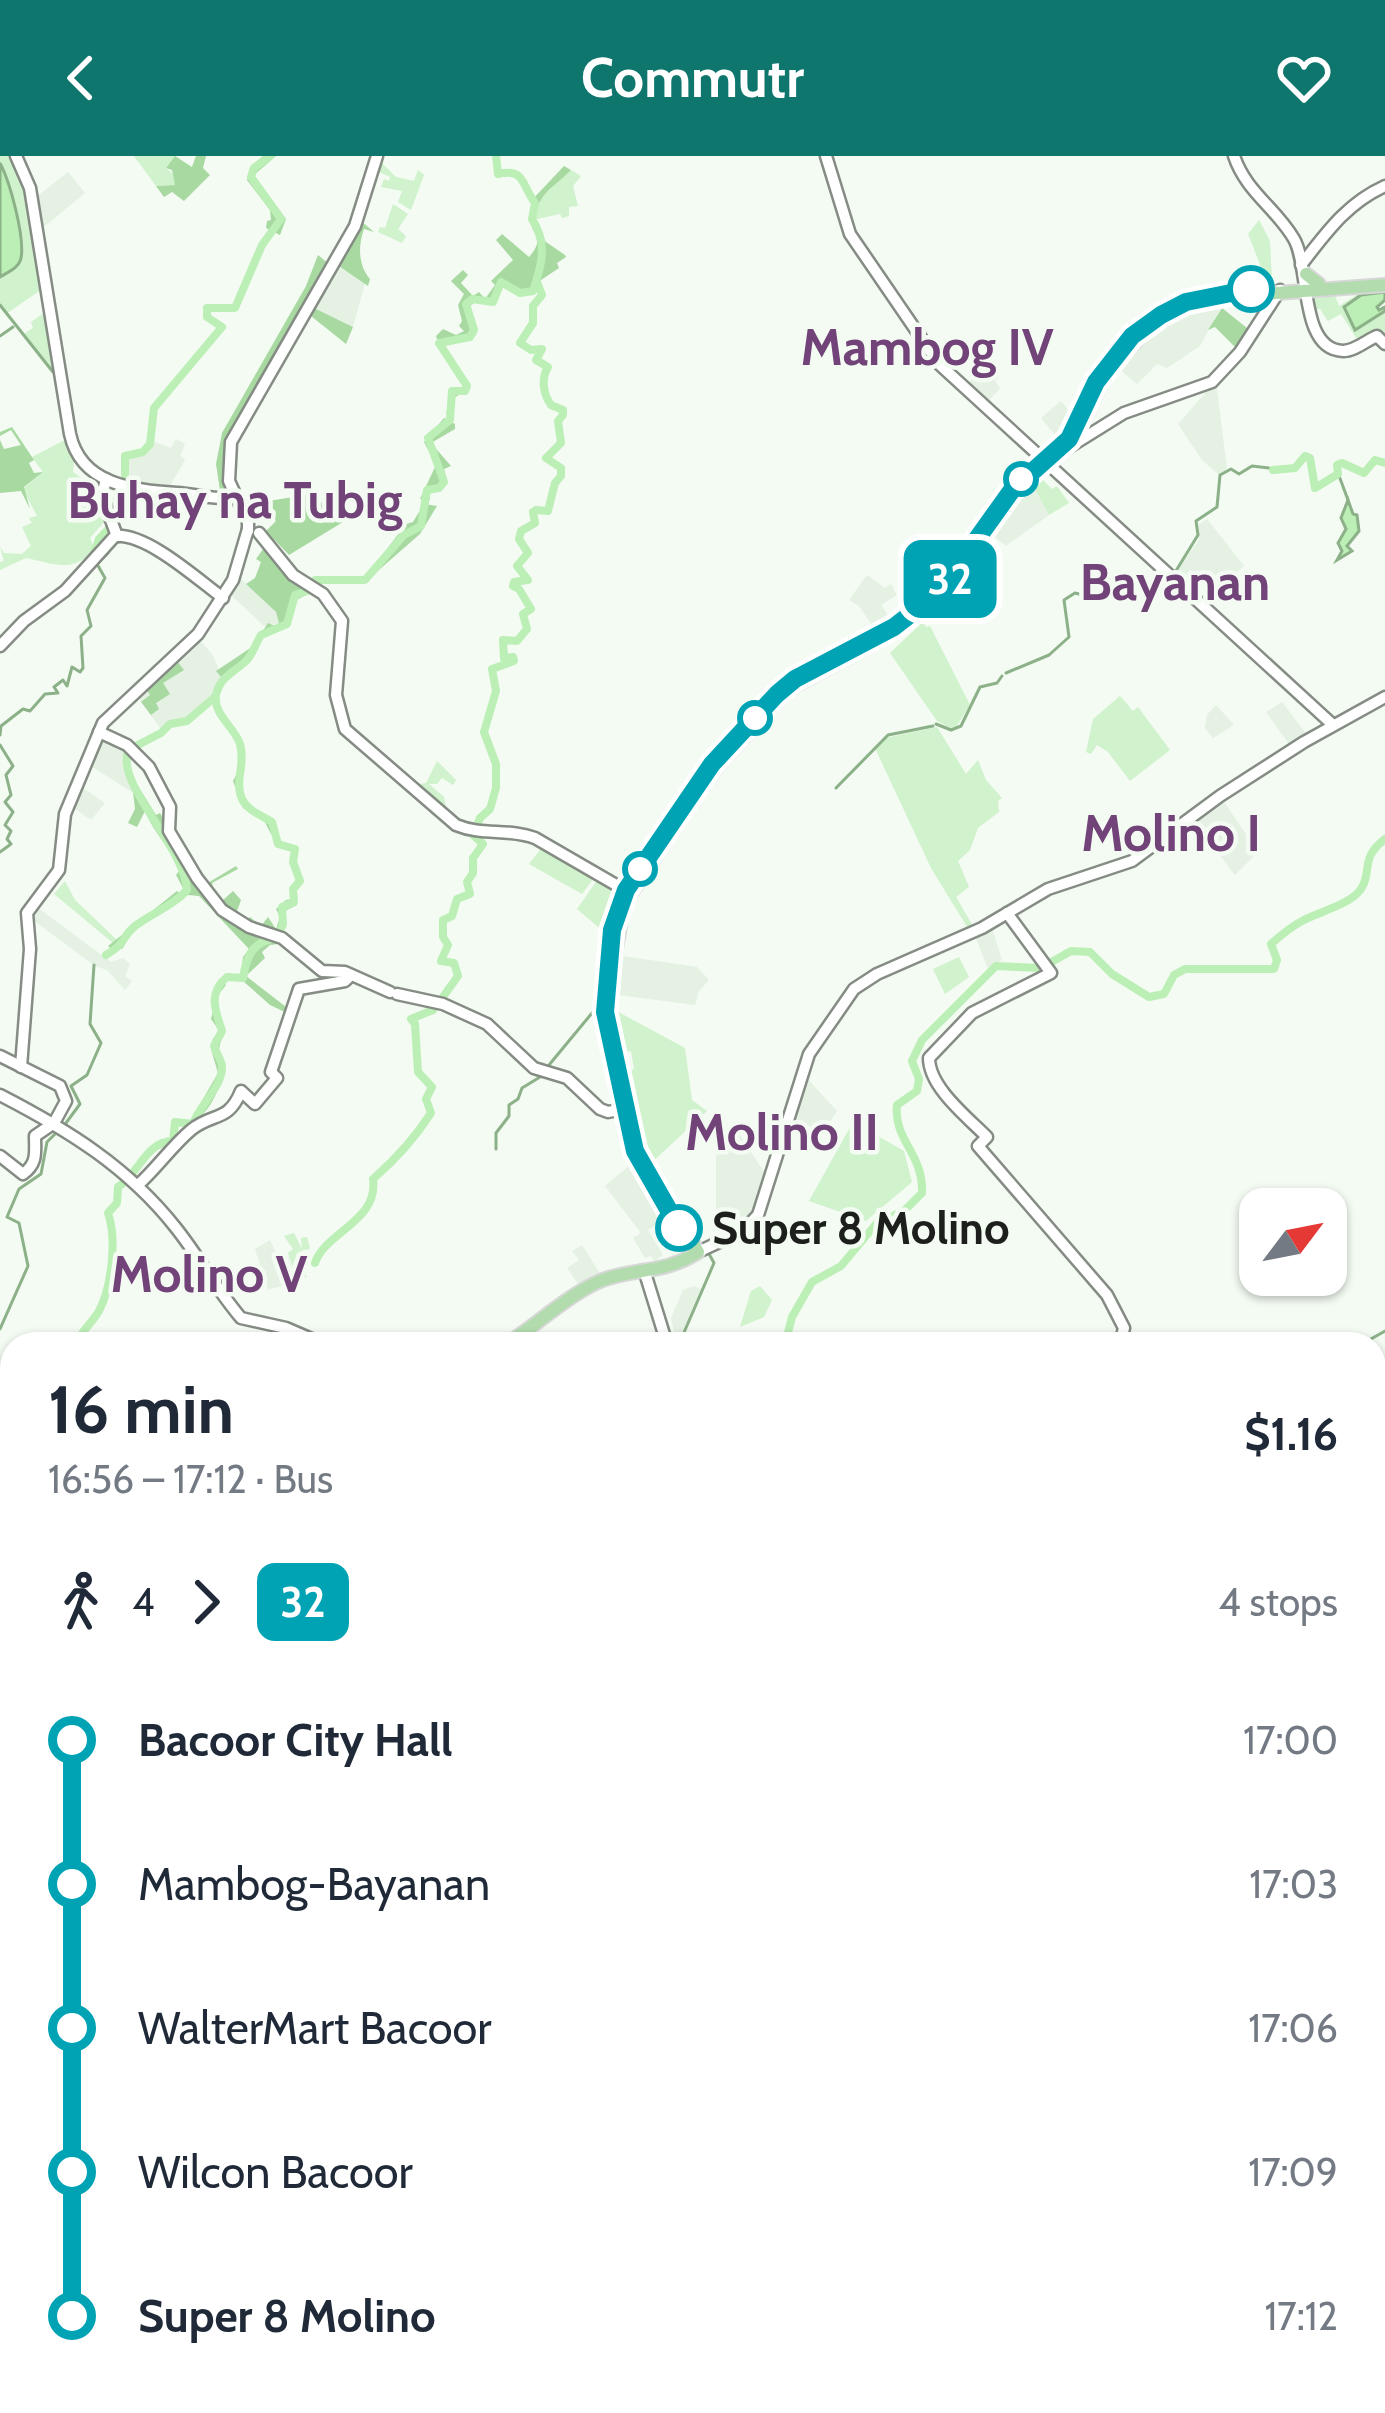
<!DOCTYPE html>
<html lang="en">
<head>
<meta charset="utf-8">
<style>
	body { margin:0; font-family:Cabin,sans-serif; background:#f6f6f7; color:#1f2937; height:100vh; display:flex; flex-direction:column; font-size:45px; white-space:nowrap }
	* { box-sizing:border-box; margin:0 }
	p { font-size:39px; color:#747a83 }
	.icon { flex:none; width:66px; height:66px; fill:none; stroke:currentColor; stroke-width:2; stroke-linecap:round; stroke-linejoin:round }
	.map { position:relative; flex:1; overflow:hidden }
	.side { position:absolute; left:0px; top:1176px; width:1386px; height:1083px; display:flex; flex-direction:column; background:#fff; border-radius:36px 36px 0 0; box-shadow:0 3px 9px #0004 }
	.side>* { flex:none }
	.badge { padding:0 24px; border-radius:18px; font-size:42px; line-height:78px }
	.needle { width:78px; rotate:58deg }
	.buttons { position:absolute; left:1239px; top:1032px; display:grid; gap:24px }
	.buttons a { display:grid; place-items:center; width:108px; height:108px; border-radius:24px; background:#fff; box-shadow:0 3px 9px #0004; font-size:60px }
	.map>.badge { position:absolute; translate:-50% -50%; box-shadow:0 0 0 6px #fff }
	.legs { display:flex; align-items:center; gap:18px; height:132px; padding:0 48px; font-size:39px }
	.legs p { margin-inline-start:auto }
	.head { display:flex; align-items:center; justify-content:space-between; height:204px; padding:0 48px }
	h1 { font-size:66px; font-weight:700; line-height:90px }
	ul { padding:0 48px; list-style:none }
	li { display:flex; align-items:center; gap:42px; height:144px; font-size:45px }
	li i { display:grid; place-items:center; width:18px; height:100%; margin:0 15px; background:currentColor }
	li i::after { content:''; width:30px; height:30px; margin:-15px; border:9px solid; border-radius:50%; background:#fff }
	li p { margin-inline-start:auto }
	li:first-child i { background:linear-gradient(#0000 50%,currentColor 0) }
	li:last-child i { background:linear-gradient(currentColor 50%,#0000 0) }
	header { display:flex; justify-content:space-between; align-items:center; height:156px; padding:0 48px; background:#0f766e; color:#fff; font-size:54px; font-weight:700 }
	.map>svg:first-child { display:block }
	.built { fill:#e4f1e3 }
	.green { fill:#d0f2cc }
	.forest { fill:#a7d9a1 }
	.water { fill:#bcefb6; stroke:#8cb188; stroke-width:3 }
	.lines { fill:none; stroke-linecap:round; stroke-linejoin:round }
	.stream { stroke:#8cb188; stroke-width:3 }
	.river { stroke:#bcefb6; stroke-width:8 }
	.secondary-casing { stroke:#858c84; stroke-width:15 }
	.primary-casing { stroke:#d6d7d6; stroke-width:16 }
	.secondary { stroke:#fff; stroke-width:10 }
	.primary { stroke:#b2dcae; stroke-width:12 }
	.line-1-casing { stroke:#fff; stroke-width:27 }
	.line-1 { stroke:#00a3b4; stroke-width:18 }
	.stop-1-dot { fill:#fff; stroke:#00a3b4; stroke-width:6 }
	.labels { text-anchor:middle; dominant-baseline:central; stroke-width:9; stroke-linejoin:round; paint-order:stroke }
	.stop-label { font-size:45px; font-weight:bold; fill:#1d1f1c; stroke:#f3fbf2; text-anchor:start }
	.quarter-label { font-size:51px; font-weight:bold; fill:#714378; stroke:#f3fbf2 }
</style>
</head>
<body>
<header><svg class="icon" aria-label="back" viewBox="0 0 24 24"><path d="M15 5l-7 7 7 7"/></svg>Commutr<svg class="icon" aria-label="heart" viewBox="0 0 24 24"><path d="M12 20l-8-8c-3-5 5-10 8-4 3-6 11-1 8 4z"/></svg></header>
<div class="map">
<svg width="1385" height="2257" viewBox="0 0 1385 2257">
	<rect width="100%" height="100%" fill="#f3fbf2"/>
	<g class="built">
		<path d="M68 16 85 37 39 75 34 43Z"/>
		<path d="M336 108 365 127 353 171 314 152 298 180 294 178Z"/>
		<path d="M1226 142 1200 190 1167 212 1157 208 1137 228 1115 209 1164 165Z"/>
		<path d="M989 208 999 221 995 225 1000 232 986 248 965 230Z"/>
		<path d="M1216 225 1227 313 1219 319 1202 304 1178 268Z"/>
		<path d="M1061 245 1076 263 1062 287 1041 262Z"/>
		<path d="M176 283 185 288 180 300 185 304 167 335 131 327 127 302 147 299 155 286 171 292Z"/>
		<path d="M1031 326 1049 359 1006 390 991 378Z"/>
		<path d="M1207 363 1244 410 1214 436 1198 420 1185 432 1173 420 1199 384 1198 369Z"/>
		<path d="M237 419 276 456 279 467 264 470 229 437Z"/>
		<path d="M867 419 885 432 891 428 897 439 881 449 892 465 877 476 859 450 849 444Z"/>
		<path d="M198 482 212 498 223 522 214 539 191 561 172 567 162 575 136 538Z"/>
		<path d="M1282 546 1308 580 1291 591 1266 556Z"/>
		<path d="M1216 549 1234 569 1213 582 1205 572 1207 559Z"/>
		<path d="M100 580 125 594 123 605 135 638 88 608Z"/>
		<path d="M80 630 105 647 91 664 71 650Z"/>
		<path d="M1220 640 1258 696 1235 719 1191 661Z"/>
		<path d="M34 749 111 806 123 802 130 808 125 820 132 825 125 834 107 814 95 810 29 761Z"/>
		<path d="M991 769 1002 804 988 813 974 777Z"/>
		<path d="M616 799 697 811 709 824 699 835 695 849 611 838Z"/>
		<path d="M802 917 837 955 823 977 787 963Z"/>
		<path d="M738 976 766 1019 756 1063 720 1085 710 1069H716V987Z"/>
		<path d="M636 1004 669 1061 648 1074 663 1099 657 1103V1110L651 1100 645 1102 633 1082 641 1077 605 1030Z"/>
		<path d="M270 1084 279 1103 288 1100 297 1125 268 1134 255 1093Z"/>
		<path d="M582 1089 602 1121 581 1132 567 1112 579 1104 572 1095Z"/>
		<path d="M694 1130 701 1133 677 1188 671 1162 683 1134Z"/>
	</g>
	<g class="green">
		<path d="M0 0H14L27 27 45 131 6 158 0 149Z"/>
		<path d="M134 0H175L166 12 175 20V29L156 30Z"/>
		<path d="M380 5 396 21 414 25 418 14 424 19 411 54 398 46 402 35 381 31 384 23 389 25 390 21 377 15Z"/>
		<path d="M571 14 581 20 573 30 578 50 569 51V60L562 62 560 58 533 64C544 29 549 36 571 14Z"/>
		<path d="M393 48 408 58 398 73 406 80 402 87 378 76 380 71 385 72Z"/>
		<path d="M1259 64 1270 85 1272 125 1265 121 1248 78Z"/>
		<path d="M1385 132V136L1361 139 1365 168 1385 155V180L1374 175 1358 185 1341 158 1328 165 1320 153 1310 154 1314 137 1333 135 1339 150 1363 135Z"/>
		<path d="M48 154 58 216 54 219 22 179 33 172 31 166Z"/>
		<path d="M65 284 74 306 73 316 98 334 93 341 105 365 90 382 94 392C75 419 52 407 26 402L0 414V406L4 405 0 391 4 397 22 398 31 390 22 371 32 367 29 362 37 360 23 333 43 316 32 301Z"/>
		<path d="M1039 320 1052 333 1057 330 1069 347 1049 359 1031 326Z"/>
		<path d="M923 466 926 471 930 470 970 549 956 571 950 572 937 565 890 497Z"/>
		<path d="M1120 540 1133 555 1138 551 1170 594 1130 625 1108 596 1097 589 1091 598 1086 596 1093 563Z"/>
		<path d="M937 571 966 618 978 604 986 624 1002 642 998 645 999 656 978 672 970 694 958 705 969 731 956 741 974 772 969 774 931 712 875 592 885 582Z"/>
		<path d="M437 605 456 624 453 629 442 622 437 628H429L444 641 447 657 414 629 426 627Z"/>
		<path d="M543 690 596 719 582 738 529 708Z"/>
		<path d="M598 723 621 735 604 776 577 753Z"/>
		<path d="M65 725 75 744 116 783 113 787 54 738Z"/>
		<path d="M959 801 969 821 945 838 933 813Z"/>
		<path d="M611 852 685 892 692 944 707 955 649 1009 625 916 634 913 631 895 620 896Z"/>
		<path d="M853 966 904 995 912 1026 866 1065 809 1045Z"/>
		<path d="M294 1077 302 1093 301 1082 307 1081 310 1093 302 1094 307 1109 302 1113 307 1121 297 1123 288 1097 293 1093 284 1080Z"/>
		<path d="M760 1130 772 1144 764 1161 740 1171 751 1135Z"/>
	</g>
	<g class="forest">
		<path d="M175 0 192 11 196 0H206L203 12 210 19 184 45 172 36 164 41 156 30 175 29 172 14 166 12Z"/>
		<path d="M263 0H276L254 19 286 63 280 79 266 72 267 65 271 64 270 54 247 24 250 12Z"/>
		<path d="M564 10 571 14C552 34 542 32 533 64L546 86 565 99 566 101 557 107 559 112 538 126 528 138 516 137 502 127 494 147 475 146 470 150 473 181 465 185 441 187 470 231 454 242 453 261 446 258 452 233 466 231C458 212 441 197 436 180L443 173 456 179 464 175 459 170 462 165 458 149 464 138 451 125 463 114 468 119 461 127 473 140 479 136 485 143 495 129 491 125 513 104 496 84 502 78 529 101C547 80 530 79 530 62 530 56 532 51 531 45Z"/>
		<path d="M361 65 374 76 364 73C358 90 358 109 370 123L368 130 336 108Z"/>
		<path d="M318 99 329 108 234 273 231 340 221 341 216 308 222 277 306 130Z"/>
		<path d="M314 152 353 171 346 188 311 160Z"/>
		<path d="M1222 152 1252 176 1239 195 1215 171 1208 174Z"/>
		<path d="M444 262 455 268V273L431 287 451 310 444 313 447 324 442 332 429 334 430 344 420 343 436 309 424 286Z"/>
		<path d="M12 271 34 304 29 307 34 317 43 316 24 331 30 353 21 335 0 337V284L4 293 21 289 11 274 0 280V276Z"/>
		<path d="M312 338 343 366 289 399 266 375 276 365 259 350 262 346Z"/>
		<path d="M424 348 437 350 420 378 365 426C349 432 331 419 315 429L309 425C331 415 345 427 364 423L406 368 413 366Z"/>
		<path d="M266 389 311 436 293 446 287 470 261 480 252 500 227 523 218 541C223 566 237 569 243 593 246 604 243 613 241 623 238 646 260 657 276 667L278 677 271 678 264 664 243 652 233 625C253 593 225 571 212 545L185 568 170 570C161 582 147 583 136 595L131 591C166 573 205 560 222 522L216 515 252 491 268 467 275 470 279 467 276 456 246 428 255 422 261 406 256 403Z"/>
		<path d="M176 504 184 514 163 527 170 538 156 547 159 553 151 559 141 546 150 539 145 531Z"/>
		<path d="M125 594 133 622 156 659 160 657 165 665 201 731 236 710 238 713 212 727 215 740 222 745 233 735 241 744 236 758 246 765 250 761 261 770 268 761 276 773 280 761 276 753 286 744 297 742V749L285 755 286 771 280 782 286 787 270 789 262 796 265 802 246 820 290 854 289 858 270 849 243 825 223 822 241 819 243 801 249 793 199 740 188 739 133 773 123 792 115 796 108 790 177 735 181 738 184 734 176 719 179 715C172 693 153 676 145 655L137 671 128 667 135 653 133 636 136 637 123 605Z"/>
		<path d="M221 824 226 829 218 839 216 857C229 868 222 879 219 893 229 920 214 954 188 971L178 967 173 990C154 989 142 1007 134 1023L141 1001 161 983H173L174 964 188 966 192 962 218 917 211 893 213 882 219 883 221 877 211 863Z"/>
	</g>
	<g class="water">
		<path d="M0 7C10 26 25 81 21 102 19 112 8 116 0 121Z"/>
		<path d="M1385 136V144L1377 151 1379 154 1385 151V155L1355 174 1344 151 1361 139Z"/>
		<path d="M1348 344 1353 358 1357 359 1359 375 1347 390 1352 395 1337 404 1342 395 1338 387 1346 373 1341 362Z"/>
	</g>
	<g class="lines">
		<g class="stream">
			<path d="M0 149 53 216"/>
			<path d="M0 180 13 171"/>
			<path d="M1338 317 1348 344"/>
			<path d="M1174 418 1198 379 1196 365 1217 351 1220 319 1231 313 1239 318 1252 310 1269 312"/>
			<path d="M1006 517 1049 499 1069 481 1064 444 1075 437 1083 439 1097 415 1115 427 1130 423 1153 436 1169 425"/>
			<path d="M936 568 951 574 961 570 980 531 997 527 1002 520"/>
			<path d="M0 579 1 570 23 553 30 555 45 538 58 537 54 531 63 524 67 530 72 511 80 516 83 512 81 480 91 470 87 454 105 422 97 408 108 397"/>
			<path d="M0 589 13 610 6 619 11 639 5 646 13 656 5 669 11 675 7 683 11 688 0 696"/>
			<path d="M836 632 888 579 933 570"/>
			<path d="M549 909 597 851"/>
			<path d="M63 971 80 948 71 930 87 919 101 887 90 868 94 809"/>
			<path d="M496 993V977L509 960V949L518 943 522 932 545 918"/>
			<path d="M0 1173 28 1110 19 1067 7 1061 19 1033 41 1018 47 986 56 977"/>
			<path d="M679 1188 714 1107 708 1096"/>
			<path d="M1362 1188 1385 1175"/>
			<path d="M0 1577 12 1572"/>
			<path d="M222 2257 225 2247"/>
		</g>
		<g class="river">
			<path d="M1273 314 1295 312 1305 300 1310 302 1315 332 1338 318 1337 309 1342 307 1364 317 1375 304 1385 307"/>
			<path d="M536 354 548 355 555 327 561 320V312L546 302 561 287 558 265 563 259V254L551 249C543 238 541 222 548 211L536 204 542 193 531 194 520 187 533 167V150L542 139 537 126"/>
			<path d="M93 400 99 383 119 362 117 343 125 322V300L143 296 150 288 154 252 222 171 207 161V152H235L262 89 281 63 251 21 254 12 270 0"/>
			<path d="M134 591 161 577 170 568 187 565 215 541"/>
			<path d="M106 799C127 787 121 781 135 770 152 757 173 750 187 734 185 691 116 629 128 596"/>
			<path d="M440 845 458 820 454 807 441 805 448 789 443 781V764L452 760 457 743 470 738 467 726 473 717V702L483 688 473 679 480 662 490 653 496 632V608L484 576 496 535 492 513 514 505 513 501 504 502 503 484 517 485 527 473 523 458 531 453 519 433 513 430 514 426 528 424 517 410 528 397 519 383 521 375 535 367 533 356"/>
			<path d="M315 1107C325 1076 379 1065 373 1023 396 1003 415 982 431 957L426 943 432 931 418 916 415 868 411 863 433 854"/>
			<path d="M76 1188C82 1174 92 1167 99 1155 112 1130 117 1083 108 1057L117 1047 118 1031C139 1018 146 985 173 985L175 966 193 968C199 950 223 930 222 910 221 903 216 897 214 890L222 875C216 856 207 837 227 821L243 822C247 798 252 787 277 781L283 768 282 751 294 746 293 733 300 725 293 706 295 693 278 688 272 666C261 659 248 655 242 643 234 625 246 608 240 588 234 570 213 559 216 539 220 520 235 516 247 504 253 497 256 487 261 479L287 468 295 439 307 435 315 424H365L404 379 421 370 427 334 439 332 444 326 428 282 450 264 452 235H465L467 230 439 187 470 181 474 174 466 148 472 143 493 146 501 126 520 137 533 135C542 108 548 88 532 63L535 47C521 28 525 12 498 18L496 0"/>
			<path d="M785 1188 792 1161 812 1126 841 1110 876 1068 905 1054 922 1037C924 998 893 984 897 949L917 935 919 923 912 905 922 884 996 810 1041 812 1071 795 1090 796 1112 818 1149 841 1164 838 1174 819 1185 813H1274L1277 804 1271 788C1280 780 1291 771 1302 765 1318 756 1350 749 1361 733 1373 715 1359 703 1385 683"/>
			<path d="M0 1289 12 1258"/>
			<path d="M1374 1766 1385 1754"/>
			<path d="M1374 1800V1802"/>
			<path d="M0 2059 12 2049"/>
			<path d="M0 2090 12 2098"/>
			<path d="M0 2137 12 2117"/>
			<path d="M706 2257 709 2247"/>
		</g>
		<defs>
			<g id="secondary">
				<path d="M16 0 30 32 70 278C81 329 133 334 177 337 196 338 215 344 234 342"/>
				<path d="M826 0 850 78 939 208 1333 569"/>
				<path d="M1234 0C1246 36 1276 52 1294 83 1310 110 1299 194 1343 195 1355 195 1367 184 1377 180L1385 188"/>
				<path d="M1301 109C1326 77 1347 47 1385 30"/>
				<path d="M1071 290 1124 257 1212 226 1240 196 1280 134"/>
				<path d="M106 323 102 340 117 380"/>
				<path d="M248 375V366L229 325 231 286 355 70 377 0"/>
				<path d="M259 377 293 419 323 438 342 465 336 539 345 573 456 669C482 680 509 672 535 682L630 737"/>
				<path d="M0 490 24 465 65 435 115 380C147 377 197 423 223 442"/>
				<path d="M99 576 127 589 149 611 170 651 169 675 197 722 222 754 249 771 282 782 322 815 345 816 390 836"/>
				<path d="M1007 757 1051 817 972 857 929 902C929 931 967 961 987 981L978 990 1107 1139 1124 1172 1120 1188"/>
				<path d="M397 838 443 848 487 868 534 912 567 922 600 953 608 956 629 952"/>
				<path d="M0 900 60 930 66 945 54 967 35 980C35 996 38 1007 23 1018L0 1000"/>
				<path d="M21 911 30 793 27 757 59 714 65 658 103 567 198 478 233 424 248 373"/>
				<path d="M0 939C68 974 128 1011 176 1072 199 1101 217 1134 241 1162L286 1172 323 1188"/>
				<path d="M138 1029C157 1012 172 990 191 974 213 956 228 967 241 935L255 948 277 922 271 916 299 833 345 825 351 819"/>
				<path d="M698 1096 743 1075 758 1059 809 898 854 833 877 818 982 772 1048 733 1132 705 1220 640 1304 586 1385 541"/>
				<path d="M645 1117 667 1188"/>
				<path d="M1374 1309 1385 1294"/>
				<path d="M1374 1313 1385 1332"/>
				<path d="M1374 1503 1385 1488"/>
				<path d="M0 1657 12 1646"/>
				<path d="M1374 1660 1385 1671"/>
				<path d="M1374 1686 1385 1696"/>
				<path d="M1385 1788V1797"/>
				<path d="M0 2024 12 2014"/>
				<path d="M635 2247 641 2257"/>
				<path d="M771 2247 776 2257"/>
				<path d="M1236 2247 1243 2257"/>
				<path d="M146 2257 164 2247"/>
				<path d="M353 2257 375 2247"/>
				<path d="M727 2257 729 2247"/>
			</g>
			<g id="primary">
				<path d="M1306 118 1319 128"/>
				<path d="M507 1188C536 1169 570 1138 600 1125 635 1111 663 1119 698 1096L640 995 607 843 624 748 693 644 717 611 789 533 877 486 937 444 1015 337 1073 287 1107 216 1149 172 1189 150 1221 141 1385 129"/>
				<path d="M0 1529 12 1519"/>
				<path d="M0 1541 12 1530"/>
				<path d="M0 1828 12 1854"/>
				<path d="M121 2247 128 2257"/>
			</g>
		</defs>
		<use href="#secondary" class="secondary-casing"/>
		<use href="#primary" class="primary-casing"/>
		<use href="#secondary" class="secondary"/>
		<use href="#primary" class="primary"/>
	</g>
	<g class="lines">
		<defs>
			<path id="line-1" d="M679 1072 635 995 605 856 612 774 626 734 712 608 777 538 795 523 894 471 939 436 1012 334 1069 283 1096 226 1132 180 1161 159 1186 146 1251 133"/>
		</defs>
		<use href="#line-1" class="line-1-casing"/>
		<use href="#line-1" class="line-1"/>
	</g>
	<g class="stop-1-dot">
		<circle cx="1251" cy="133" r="21"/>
		<circle cx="1021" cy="323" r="15"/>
		<circle cx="755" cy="562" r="15"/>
		<circle cx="640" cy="713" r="15"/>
		<circle cx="679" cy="1072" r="21"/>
	</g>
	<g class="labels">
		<g class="stop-label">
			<text x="712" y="1072">Super 8 Molino</text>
		</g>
		<g class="quarter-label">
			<text x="927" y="191">Mambog IV</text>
			<text x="235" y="344">Buhay na Tubig</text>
			<text x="1175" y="426">Bayanan</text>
			<text x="1171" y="677">Molino I</text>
			<text x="782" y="976">Molino II</text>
			<text x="209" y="1118">Molino V</text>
		</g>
	</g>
</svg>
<div class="buttons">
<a><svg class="needle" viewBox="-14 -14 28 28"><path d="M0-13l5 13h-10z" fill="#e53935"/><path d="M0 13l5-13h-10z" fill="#747a83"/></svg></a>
</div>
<b class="badge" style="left:950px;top:423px;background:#00a3b4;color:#fff">32</b>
<section class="side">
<div class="head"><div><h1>16 min</h1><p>16:56 – 17:12 · Bus</p></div><b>$1.16</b></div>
<div class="legs"><svg class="icon" aria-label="walk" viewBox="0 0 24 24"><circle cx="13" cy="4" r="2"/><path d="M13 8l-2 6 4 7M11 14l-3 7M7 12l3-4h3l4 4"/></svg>4<svg class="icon" aria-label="forward" viewBox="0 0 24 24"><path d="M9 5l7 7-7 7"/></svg><b class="badge" style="background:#00a3b4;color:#fff">32</b><p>4 stops</p></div>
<ul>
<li><i style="color:#00a3b4"></i><b>Bacoor City Hall</b><p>17:00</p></li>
<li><i style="color:#00a3b4"></i><span>Mambog-Bayanan</span><p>17:03</p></li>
<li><i style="color:#00a3b4"></i><span>WalterMart Bacoor</span><p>17:06</p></li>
<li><i style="color:#00a3b4"></i><span>Wilcon Bacoor</span><p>17:09</p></li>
<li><i style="color:#00a3b4"></i><b>Super 8 Molino</b><p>17:12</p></li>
</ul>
</section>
</div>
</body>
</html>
